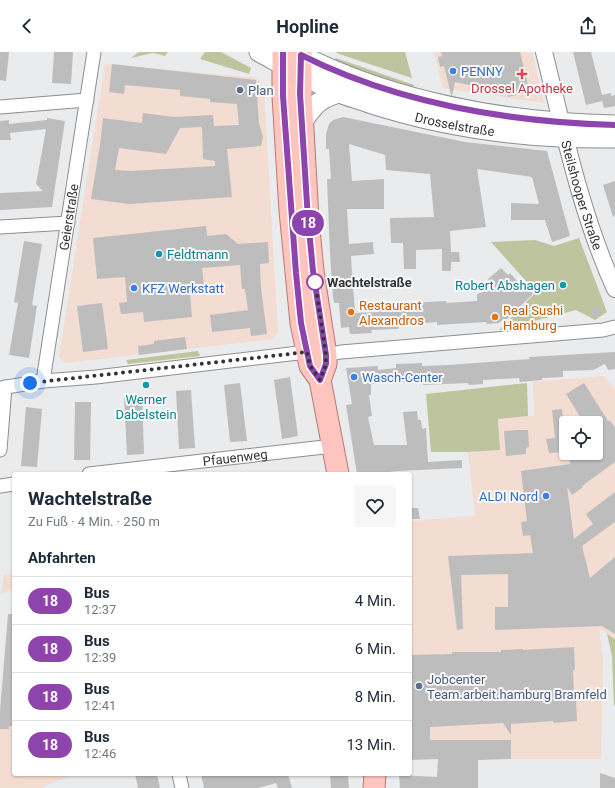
<!DOCTYPE html>
<html lang="de">
<head>
<meta charset="utf-8">
<style>
	body { margin:0; font-family:Roboto,sans-serif; background:#f6f6f7; color:#1f2937; height:100vh; display:flex; flex-direction:column; font-size:15px; white-space:nowrap }
	* { box-sizing:border-box; margin:0 }
	p { font-size:13px; color:#747a83 }
	.icon { flex:none; width:22px; height:22px; fill:none; stroke:currentColor; stroke-width:2; stroke-linecap:round; stroke-linejoin:round }
	.map { position:relative; flex:1; overflow:hidden }
	.panel { position:absolute; left:12px; top:420px; width:400px; height:304px; display:flex; flex-direction:column; background:#fff; border-radius:4px; box-shadow:0 1px 3px #0004 }
	.panel>* { flex:none }
	.badge { padding:0 8px; border-radius:13px; font-size:14px; line-height:26px }
	.controls { position:absolute; left:559px; top:364px; display:grid; gap:8px }
	.controls a { display:grid; place-items:center; width:44px; height:44px; border-radius:4px; background:#fff; box-shadow:0 1px 3px #0004; font-size:20px }
	.you { position:absolute; width:20px; height:20px; margin:-10px; border:3px solid #fff; border-radius:50%; background:#1a73e8; box-shadow:0 0 0 6px #1a73e833 }
	.map>.badge { position:absolute; translate:-50% -50%; box-shadow:0 0 0 2px #fff }
	h2 { padding:0 16px; font-size:15px; line-height:36px }
	.round { display:grid; place-items:center; flex:none; width:42px; height:42px; border-radius:4px; background:#f6f6f7 }
	.head { display:flex; align-items:center; justify-content:space-between; height:68px; padding:0 16px }
	h1 { font-size:19px; font-weight:700; line-height:30px }
	ul { padding:0; list-style:none }
	li { display:flex; align-items:center; gap:12px; height:48px; padding:0 16px; border-top:1px solid #e0e1e3 }
	li div { flex:1 }
	li b { display:block; font-size:15px }
	li em { font-style:normal }
	li .badge { min-width:44px; font-weight:700; text-align:center }
	header { display:flex; justify-content:space-between; align-items:center; height:52px; padding:0 16px; background:#fff; font-size:18px; font-weight:700 }
	.map>svg:first-child { display:block }
	.commercial { fill:#f3dcd1; fill-rule:evenodd }
	.green { fill:#bdc49e }
	.building { fill:#bebdbe; fill-rule:evenodd }
	.lines { fill:none; stroke-linecap:round; stroke-linejoin:round }
	.minor-casing { stroke:#8e8e90; stroke-width:15 }
	.tertiary-casing { stroke:#8e8e90; stroke-width:18 }
	.secondary-casing { stroke:#8e8e90; stroke-width:21 }
	.primary-casing { stroke:#b77973; stroke-width:23 }
	.minor { stroke:#fff; stroke-width:13 }
	.tertiary { stroke:#fff; stroke-width:16 }
	.secondary { stroke:#fff; stroke-width:19 }
	.primary { stroke:#fec5bf; stroke-width:21 }
	.line-casing { stroke:#fff; stroke-width:9 }
	.line { stroke:#8e44ad; stroke-width:6 }
	.walk { stroke:#343434; stroke-width:4; stroke-dasharray:0 7.2 }
	.shop-dot { fill:#3f7fe0; stroke:#f7f8fa; stroke-width:1.5 }
	.health-dot { fill:#e0444e; stroke:#f7f8fa; stroke-width:1.5 }
	.service-dot { fill:#5c6f8a; stroke:#f7f8fa; stroke-width:1.5 }
	.culture-dot { fill:#0f9aa8; stroke:#f7f8fa; stroke-width:1.5 }
	.stop-dot { fill:#fff; stroke:#8e44ad; stroke-width:2 }
	.food-dot { fill:#e8710a; stroke:#f7f8fa; stroke-width:1.5 }
	.labels { text-anchor:middle; dominant-baseline:central; stroke-width:4; stroke-linejoin:round; paint-order:stroke }
	.shop-label { font-size:13px; fill:#366cbe; stroke:#f7f8fa; text-anchor:start }
	.health-label { font-size:13px; fill:#be3a42; stroke:#f7f8fa }
	.service-label { font-size:13px; fill:#4e5e75; stroke:#f7f8fa; text-anchor:start }
	.street-label { font-size:13px; fill:#343434; stroke:#f7f8fa }
	.culture-label { font-size:13px; fill:#0d838f; stroke:#f7f8fa; text-anchor:start }
	.stop-label { font-size:13px; font-weight:bold; fill:#343434; stroke:#f7f8fa; text-anchor:start }
	.food-label { font-size:13px; fill:#c56008; stroke:#f7f8fa; text-anchor:start }
</style>
</head>
<body>
<header><svg class="icon" aria-label="back" viewBox="0 0 24 24"><path d="M15 5l-7 7 7 7"/></svg>Hopline<svg class="icon" aria-label="share" viewBox="0 0 24 24"><path d="M12 15V3M7 8l5-5 5 5M5 13v7h14v-7"/></svg></header>
<div class="map">
<svg width="615" height="736" viewBox="0 0 615 736">
	<rect width="100%" height="100%" fill="#eaebec"/>
	<g class="commercial">
		<path d="M434 0H532L544 51 443 36Z"/>
		<path d="M105 12 258 26 264 38 278 281 273 287 65 311 59 305Z"/>
		<path d="M604 324 615 338V586L599 577 603 607 601 707H410V469L475 464 468 400 500 398 498 366 534 364 533 330ZM566 371H596V401H566Z"/>
		<path d="M4 522 14 523V538L1 541Z"/>
		<path d="M9 674 14 675V722H75L44 734V736H0V676H9Z"/>
	</g>
	<g class="green">
		<path d="M139 0H168L165 4 153 1 131 6Z"/>
		<path d="M205 0H221L251 16 249 22 200 7Z"/>
		<path d="M336 0H405L412 26 339 2Z"/>
		<path d="M336 6 414 33 413 36 360 19 334 8Z"/>
		<path d="M429 39 486 51 531 58 532 61 433 43Z"/>
		<path d="M579 186 607 260 595 268 576 258 499 278 536 240 491 190 535 188 554 194Z"/>
		<path d="M198 299 200 304 128 312 126 308Z"/>
		<path d="M527 331 528 364 498 367 500 398 468 400H431L426 342Z"/>
		<path d="M607 582 615 587V654H614L612 604Z"/>
	</g>
	<g class="building">
		<path d="M0 0H9L6 29 0 28Z"/>
		<path d="M54 0H73L71 32 52 31Z"/>
		<path d="M441 0H520L528 33 525 34 527 40 508 45 506 38 504 39 503 36 494 38 455 30 452 44 451 43 444 14 440 15 438 5 442 4Z"/>
		<path d="M573 0H591L602 43 611 41V44L615 43V54L604 56 602 49 586 53Z"/>
		<path d="M112 12 256 28 259 71 263 85 261 94 227 97 232 145 129 152 91 147 100 93 103 66 142 71 143 61 174 65 213 63 214 74 239 73 237 52 210 50V47L180 44V38L125 33 124 42 109 40ZM202 75 203 107 215 109V114L131 119 115 118 119 96 166 102 180 76Z"/>
		<path d="M343 65 465 90 547 99 570 184 552 190 545 168H511V151L539 152 532 125 477 117 486 175 450 179 451 200H459L460 210H451V219H442V197L416 198V217H404L403 191H391L390 166 434 165 430 122 386 118 385 103 349 92 352 129 384 127V157H347L349 192 373 190 374 202 351 204 355 261 378 260V258L392 257 393 252 446 249V251L477 249V242L496 236 488 227 501 216 508 223 510 221 519 231 522 229 533 242 506 268 504 267 499 271 487 272 486 270 437 273V270L400 273 398 277 371 278 372 281 355 282H350L349 275 341 276 339 251H334L333 245 330 202 327 127H331L329 97H326V82L329 72 333 68Z"/>
		<path d="M47 66 65 69 52 155 0 158V141L43 139 36 132 46 77 10 81 11 88H0V69L9 68V72L47 68Z"/>
		<path d="M615 129V164L613 165 603 133Z"/>
		<path d="M206 174 207 184 226 182 238 192 268 190 269 211 260 212 261 236 267 282 251 284 250 276 212 280 210 263 248 258 245 237H242L240 213 202 216 205 241 190 242 192 265 144 270 143 260 121 262 119 251 127 250 125 225 97 227 93 186Z"/>
		<path d="M24 189 42 192 32 253 37 254 29 306 9 303 18 251 14 250Z"/>
		<path d="M102 251 108 297 83 300 77 254Z"/>
		<path d="M599 255 602 262 594 266 590 258Z"/>
		<path d="M185 285 187 297 139 303 138 294 154 292V289Z"/>
		<path d="M615 300V317L608 318 605 312 593 318 563 319V325L542 326V328L520 330 519 326 500 327 483 328V332L469 333 468 331 423 333V328L371 332V343H369L372 364 368 365 374 393H407L403 360 417 359 418 368H421L422 377 426 376 428 410 462 408V416L398 419 380 421V422H357L346 353 352 352 346 316 378 314V318L396 316V312L422 311V314L448 313 530 307 529 305Z"/>
		<path d="M290 325 298 384 282 387 274 328Z"/>
		<path d="M240 331 247 389 230 390 224 333Z"/>
		<path d="M584 331 608 369 609 368 615 375V410L582 434 583 435 572 443 567 435 574 487 593 472 586 462 615 440V470L582 494 590 526 615 505V582L602 574 495 578V555H508V522L461 523 463 577 457 578 448 504 533 501 530 483 523 484 521 470 527 469 521 419 570 412 569 401H596V371H584L566 342Z"/>
		<path d="M191 338 195 396 179 397 176 339Z"/>
		<path d="M142 344 144 402 127 403 124 345Z"/>
		<path d="M75 350H91L90 408H74Z"/>
		<path d="M26 355 42 357 37 415 21 414Z"/>
		<path d="M562 357 566 400 549 401 546 387 555 386 552 358Z"/>
		<path d="M518 378H528L529 395 526 396V402L506 404 504 379Z"/>
		<path d="M410 456H418L420 467H410Z"/>
		<path d="M8 562H14V675L9 674V677H0V659Z"/>
		<path d="M574 595 575 618H573L574 647 576 646 577 669 554 671 553 669 511 672V683L503 671 430 675V688H511V707L478 708V736H400L399 723 437 725 438 707 410 708V603L452 602V600H501V598L523 597V598Z"/>
		<path d="M600 721 615 726V736H600Z"/>
		<path d="M135 722H157L160 736H138Z"/>
		<path d="M201 722H288L292 736H278L276 731 258 736H204Z"/>
		<path d="M330 722H348L349 736H331Z"/>
	</g>
	<g class="lines">
		<defs>
			<g id="minor">
				<path d="M0 55 87 48"/>
				<path d="M0 175 68 171"/>
				<path d="M326 303 341 300 603 278 615 275"/>
				<path id="s1" d="M43 329 94 0"/>
				<path d="M0 336 43 329 96 325 307 300"/>
				<path d="M0 398 5 335"/>
				<path id="s2" d="M89 422 333 394"/>
				<path d="M0 434 14 432"/>
				<path d="M179 722 182 736"/>
			</g>
			<g id="tertiary">
				<path id="s3" d="M544 0C564 80 581 162 615 237"/>
			</g>
			<g id="secondary">
				<path id="s4" d="M259 0C285 14 310 29 338 40 348 45 359 47 369 51 448 77 532 87 615 86"/>
				<path d="M295 0C391 50 507 71 615 73"/>
				<path d="M303 69C315 52 319 47 339 41"/>
			</g>
			<g id="primary">
				<path d="M283 0V44L290 159 301 271 310 314 320 328 338 422"/>
				<path d="M301 0V42L308 167 313 219 326 303V312L320 328"/>
				<path d="M374 736 375 722"/>
			</g>
		</defs>
		<use href="#minor" class="minor-casing"/>
		<use href="#tertiary" class="tertiary-casing"/>
		<use href="#secondary" class="secondary-casing"/>
		<use href="#primary" class="primary-casing"/>
		<use href="#minor" class="minor"/>
		<use href="#tertiary" class="tertiary"/>
		<use href="#secondary" class="secondary"/>
		<use href="#primary" class="primary"/>
	</g>
	<g class="lines">
		<defs>
			<path id="line" d="M283 0V44L296 221 301 271 307 300 310 314 320 328 326 312V303L313 219 308 167 300 42 301 3C397 51 508 70 615 73"/>
		</defs>
		<use href="#line" class="line-casing"/>
		<use href="#line" class="line"/>
		<path class="walk" d="M30 331 307 300 310 314 320 328 326 312V303L315 230"/>
	</g>
	<g class="shop-dot">
		<circle cx="453" cy="19" r="4"/>
		<circle cx="134" cy="236" r="4"/>
		<circle cx="354" cy="325" r="4"/>
		<circle cx="546" cy="444" r="4"/>
	</g>
	<path class="health-dot" d="M520 16h4v4h4v4h-4v4h-4v-4h-4v-4h4z"/>
	<g class="service-dot">
		<circle cx="240" cy="38" r="4"/>
		<circle cx="419" cy="634" r="4"/>
	</g>
	<g class="culture-dot">
		<circle cx="159" cy="202" r="4"/>
		<circle cx="563" cy="233" r="4"/>
		<circle cx="146" cy="333" r="4"/>
	</g>
	<circle class="stop-dot" cx="315" cy="230" r="8"/>
	<g class="food-dot">
		<circle cx="351" cy="260" r="4"/>
		<circle cx="495" cy="265" r="4"/>
	</g>
	<g class="labels">
		<g class="shop-label">
			<text x="461" y="19">PENNY</text>
			<text x="142" y="236">KFZ Werkstatt</text>
			<text x="362" y="325">Wasch-Center</text>
			<text x="538" y="444" text-anchor="end">ALDI Nord</text>
		</g>
		<g class="health-label">
			<text x="522" y="36">Drossel Apotheke</text>
		</g>
		<g class="service-label">
			<text x="248" y="38">Plan</text>
			<text x="427" y="627">Jobcenter<tspan x="427" dy="15">Team.arbeit.hamburg Bramfeld</tspan></text>
		</g>
		<g class="street-label">
			<text stroke="none"><textPath href="#s4" startOffset="210">Drosselstraße</textPath></text>
			<text stroke="none"><textPath href="#s3" startOffset="148">Steilshooper Straße</textPath></text>
			<text stroke="none"><textPath href="#s1" startOffset="166">Geierstraße</textPath></text>
			<text stroke="none"><textPath href="#s2" startOffset="147">Pfauenweg</textPath></text>
		</g>
		<g class="culture-label">
			<text x="167" y="202">Feldtmann</text>
			<text x="555" y="233" text-anchor="end">Robert Abshagen</text>
			<text x="146" y="347" text-anchor="middle">Werner<tspan x="146" dy="15">Dabelstein</tspan></text>
		</g>
		<g class="stop-label">
			<text x="327" y="230">Wachtelstraße</text>
		</g>
		<g class="food-label">
			<text x="359" y="253">Restaurant<tspan x="359" dy="15">Alexandros</tspan></text>
			<text x="503" y="258">Real Sushi<tspan x="503" dy="15">Hamburg</tspan></text>
		</g>
	</g>
</svg>
<div class="controls">
<a><svg class="icon" aria-label="locate" viewBox="0 0 24 24"><circle cx="12" cy="12" r="6"/><path d="M12 2v4M12 18v4M2 12h4M18 12h4"/></svg></a>
</div>
<div class="you" style="left:30px;top:331px"></div>
<b class="badge" style="left:308px;top:171px;background:#8e44ad;color:#fff">18</b>
<section class="panel">
<div class="head"><div><h1>Wachtelstraße</h1><p>Zu Fuß · 4 Min. · 250 m</p></div><a class="round"><svg class="icon" aria-label="heart" viewBox="0 0 24 24"><path d="M12 20l-8-8c-3-5 5-10 8-4 3-6 11-1 8 4z"/></svg></a></div>
<h2>Abfahrten</h2>
<ul>
<li><span class="badge" style="background:#8e44ad;color:#fff">18</span><div><b>Bus</b><p>12:37</p></div><em>4 Min.</em></li>
<li><span class="badge" style="background:#8e44ad;color:#fff">18</span><div><b>Bus</b><p>12:39</p></div><em>6 Min.</em></li>
<li><span class="badge" style="background:#8e44ad;color:#fff">18</span><div><b>Bus</b><p>12:41</p></div><em>8 Min.</em></li>
<li><span class="badge" style="background:#8e44ad;color:#fff">18</span><div><b>Bus</b><p>12:46</p></div><em>13 Min.</em></li>
</ul>
</section>
</div>
</body>
</html>
